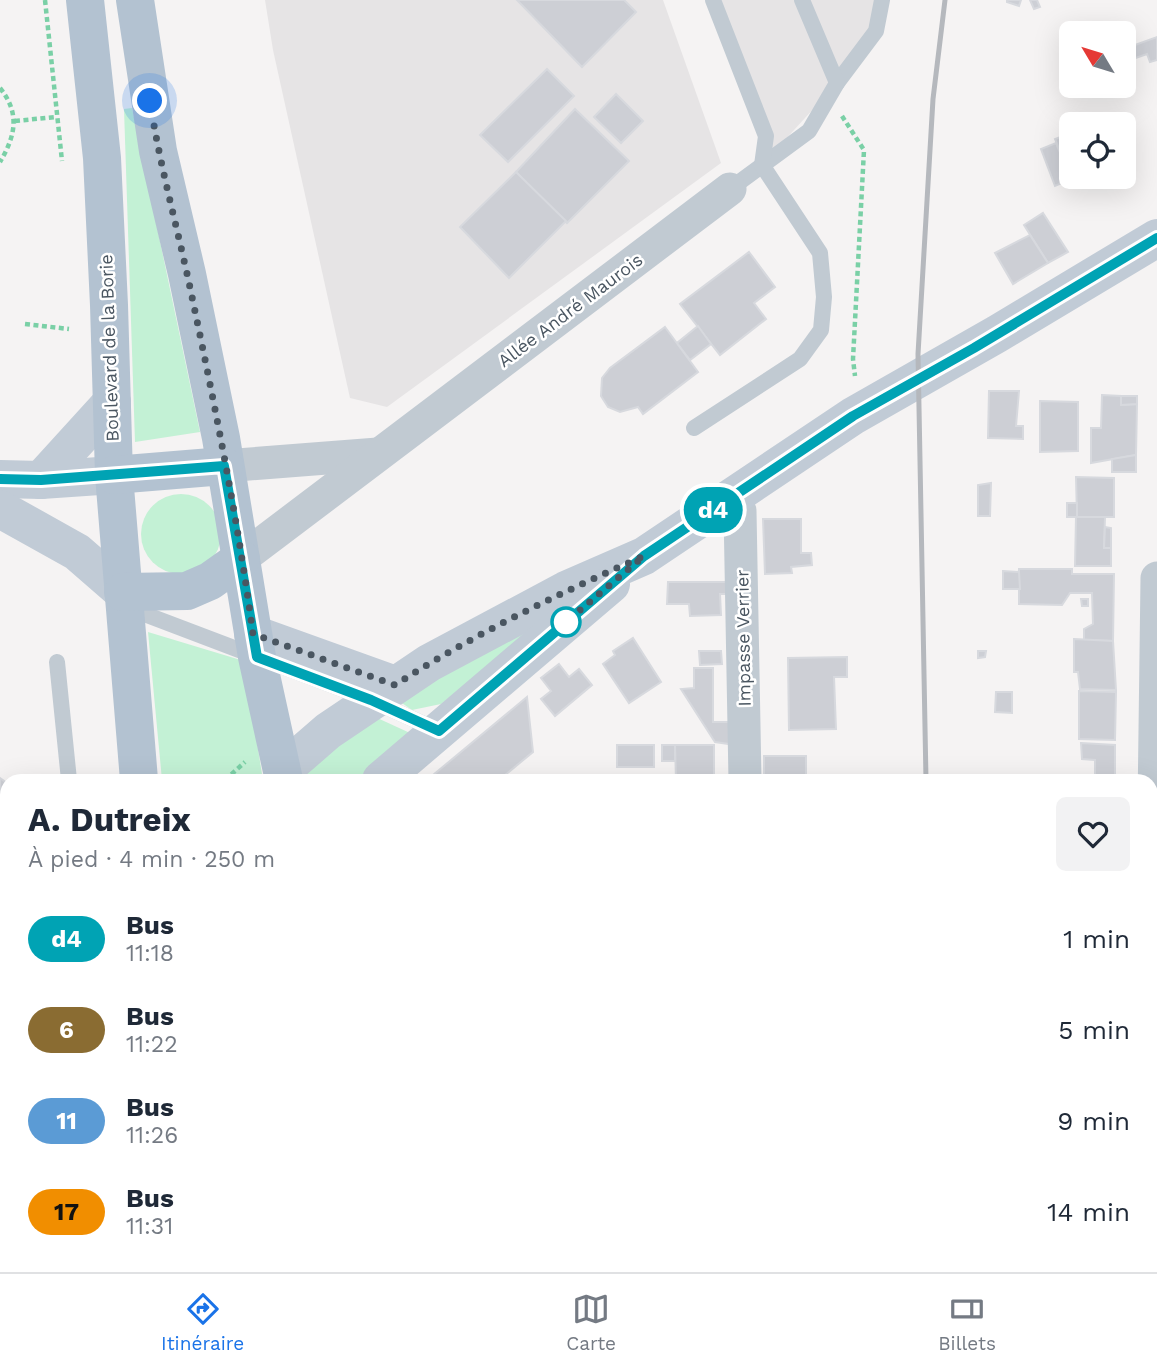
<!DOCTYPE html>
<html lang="fr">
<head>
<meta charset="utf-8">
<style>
	body { margin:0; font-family:"Work Sans",sans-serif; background:#f2f2f3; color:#1f2937; height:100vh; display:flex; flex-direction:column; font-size:26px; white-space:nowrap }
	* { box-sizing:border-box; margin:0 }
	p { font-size:23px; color:#747a83 }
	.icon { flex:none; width:38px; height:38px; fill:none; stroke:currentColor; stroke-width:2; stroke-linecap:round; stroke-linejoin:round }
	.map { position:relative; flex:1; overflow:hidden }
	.panel { position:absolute; left:0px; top:774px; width:1158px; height:499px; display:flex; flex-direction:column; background:#fff; border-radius:21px 21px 0 0; box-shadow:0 7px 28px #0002 }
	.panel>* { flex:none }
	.badge { padding:0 14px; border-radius:23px; font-size:24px; line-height:46px }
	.needle { width:46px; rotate:308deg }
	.tools { position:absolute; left:1059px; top:21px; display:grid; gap:14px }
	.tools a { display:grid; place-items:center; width:77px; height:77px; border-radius:10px; background:#fff; box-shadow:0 7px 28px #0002; font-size:35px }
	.you { position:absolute; width:35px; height:35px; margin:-18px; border:5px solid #fff; border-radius:50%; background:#1a73e8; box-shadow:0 0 0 10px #1a73e833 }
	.map>.badge { position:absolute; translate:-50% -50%; box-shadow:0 0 0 4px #fff }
	.round { display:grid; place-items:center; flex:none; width:74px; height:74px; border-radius:10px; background:#f2f2f3 }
	.headline { display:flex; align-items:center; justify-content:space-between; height:119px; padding:0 28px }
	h1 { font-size:33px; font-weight:700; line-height:52px }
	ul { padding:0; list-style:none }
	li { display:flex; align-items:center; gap:21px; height:91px; padding:0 28px }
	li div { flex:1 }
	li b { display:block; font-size:26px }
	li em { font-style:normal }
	li .badge { min-width:77px; font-weight:700; text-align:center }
	.menu { display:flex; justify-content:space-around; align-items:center; height:98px; border-top:2px solid #e0e1e3; background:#fff; font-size:19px; color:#747a83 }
	.menu a { display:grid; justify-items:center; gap:4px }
	.menu .selected { color:#1a73e8 }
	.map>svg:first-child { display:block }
	.education { fill:#e6e4e5 }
	.green { fill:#c3f1d5 }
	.building { fill:#cdcfd5; stroke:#d7d9de; stroke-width:2 }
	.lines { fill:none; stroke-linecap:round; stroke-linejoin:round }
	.path { stroke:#7ad0a6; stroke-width:4.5; stroke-dasharray:5 3.5; stroke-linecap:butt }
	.lane { stroke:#c1cad2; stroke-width:16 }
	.street { stroke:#c1cad2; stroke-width:33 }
	.secondary { stroke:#c1cbd6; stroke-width:38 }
	.primary { stroke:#b3c2d1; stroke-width:38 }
	.rail { stroke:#b5b8bd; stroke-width:5 }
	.line-casing { stroke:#fff; stroke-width:16 }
	.line { stroke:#00a3b4; stroke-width:10 }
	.walk { stroke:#4a5661; stroke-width:7; stroke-dasharray:0 12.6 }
	.stop-dot { fill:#fff; stroke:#00a3b4; stroke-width:3.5 }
	.labels { text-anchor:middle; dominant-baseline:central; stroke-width:5; stroke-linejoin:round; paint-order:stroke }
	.street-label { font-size:18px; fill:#4a5661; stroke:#fff }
</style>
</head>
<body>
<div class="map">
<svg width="1157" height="1272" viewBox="0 0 1157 1272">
	<rect width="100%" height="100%" fill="#f5f3f3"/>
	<g class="education">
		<path d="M265 0H663L721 163 387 407 350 398 273 50Z"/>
		<path d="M713 0H882L876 31 837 83 762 165 766 136Z"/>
	</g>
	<g class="green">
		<path d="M132 108 200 432 135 442 124 109Z"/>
		<circle cx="181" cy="534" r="40"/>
		<path d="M539 616 543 625 441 704 412 710 396 699Z"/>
		<path d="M148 632 244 661 262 774 255 780H162Z"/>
		<path d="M373 716 410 733 356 780H308L305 769Z"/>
		<path d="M7 1207V1265H99L94 1272H0V1215Z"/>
	</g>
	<g class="building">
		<path d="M517 0H624L636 12 582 67Z"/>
		<path d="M1007 0H1021L1019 6 1007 2Z"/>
		<path d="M1030 0H1037L1040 7 1034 9Z"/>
		<path d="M1157 37V60L1150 62 1147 54 1124 62V49Z"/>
		<path d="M547 69 574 96 508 162 480 135Z"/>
		<path d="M616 94 643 121 621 143 594 117Z"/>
		<path d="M575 109 629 161 567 223 516 172Z"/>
		<path d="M1071 133V177H1081L1072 181 1055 139Z"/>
		<path d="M1056 143 1071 179 1055 186 1041 149Z"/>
		<path d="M516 172 566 221 509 278 460 227Z"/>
		<path d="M1086 177H1103L1104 179 1090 185Z"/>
		<path d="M1043 213 1068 252 1048 263 1024 225Z"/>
		<path d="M1030 235 1048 263 1013 284 995 253Z"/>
		<path d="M749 252 775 287 754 303 766 319 720 355 680 304Z"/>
		<path d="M698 326 711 344 690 360 677 343Z"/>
		<path d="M665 327 698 372 643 414 638 407 620 412 608 407 601 396 602 378 610 368Z"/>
		<path d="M989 391H1019L1016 426H1023V439L988 438Z"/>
		<path d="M1102 395 1121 396V405L1137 404 1136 455 1091 463V428H1101Z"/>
		<path d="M1121 396H1137V404L1121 405Z"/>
		<path d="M1040 401 1078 402V451L1040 452Z"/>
		<path d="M1136 455V472H1112V459Z"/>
		<path d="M1076 477 1114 478V517H1077Z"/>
		<path d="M991 483 990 516H978V485Z"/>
		<rect x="1067" y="503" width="10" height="14"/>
		<path d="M1076 517H1105L1104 548H1111V566H1075Z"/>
		<path d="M763 519H801V553H811L812 565 791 567 792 573 765 574Z"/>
		<path d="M1105 527 1111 528V548H1104Z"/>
		<path d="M1019 569H1072V574H1114L1113 641 1084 640V629L1093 624 1092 593H1070L1062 605 1019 604Z"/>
		<path d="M1003 571 1019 572 1020 589H1003Z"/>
		<path d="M668 582H730V594H720L721 615 690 616 689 604H667Z"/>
		<path d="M1081 599H1088V606H1082Z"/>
		<path d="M633 638 661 682 629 703 603 664 615 655 613 651Z"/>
		<path d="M1074 639 1113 641 1116 690 1080 689 1078 672H1074Z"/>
		<path d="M699 651H721L722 664 700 665Z"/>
		<path d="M978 651H986L985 657 978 658Z"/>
		<path d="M847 657V677H834L836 729 789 730 788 658Z"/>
		<path d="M559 664 569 677 579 669 592 685 555 716 541 699 551 691 541 678Z"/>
		<path d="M694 668H713V722H730L729 744 715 742 681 689 694 688Z"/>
		<path d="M1079 691 1116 692 1115 740 1079 739Z"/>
		<path d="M996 692H1012V713L995 712Z"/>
		<path d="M527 697 533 752 499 780H427Z"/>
		<path d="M1081 743 1115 745V780H1087V777H1095V760L1082 759Z"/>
		<rect x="617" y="745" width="37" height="22"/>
		<rect x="662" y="745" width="13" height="16"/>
		<path d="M675 745H714V780H676Z"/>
		<rect x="764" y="756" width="42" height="24"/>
		<path d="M0 778 7 783V804L0 800Z"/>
		<path d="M0 800 7 804V876L0 887Z"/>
		<path d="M768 1265H788L797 1272H757L760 1269 763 1272Z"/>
		<path d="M1093 1265H1142L1143 1268 1127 1272H1095Z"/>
	</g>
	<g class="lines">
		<g class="path">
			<path d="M45 0 62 161"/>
			<path d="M0 88C20 113 16 135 0 162"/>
			<path d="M842 116 864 150 853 359 855 376"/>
			<path d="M15 121 56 117"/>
			<path d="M25 324 69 329"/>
			<path d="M225 780 245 762"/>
			<path d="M450 1272V1265"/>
		</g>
		<g class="lane">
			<path d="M837 83 876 31 882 0"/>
			<path d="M730 189 809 131 837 83 802 0"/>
			<path d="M694 428 800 359 821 330 824 297 820 253 762 165 766 136 713 0"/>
			<path d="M131 599 147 615 371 700 437 730"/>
			<path d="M57 662 69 780"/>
			<path d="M0 962H7"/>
			<path d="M1152 1008 1157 1009"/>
			<path d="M573 1265 582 1272"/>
			<path d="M145 1272 150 1265"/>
		</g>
		<g class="street">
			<path d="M224 466 378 454"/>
			<path d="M733 497 740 511 745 780"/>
			<path d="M241 559 730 189"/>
			<path d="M1152 958 1157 578"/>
			<path d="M1152 1036 1153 1184 1157 1195"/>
			<path d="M216 1272 219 1265"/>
		</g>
		<g class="secondary">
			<path d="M0 479 41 480 114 475"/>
			<path d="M41 480 112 402"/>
			<path d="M0 509 77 552 123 592"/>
			<path d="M253 634 395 685"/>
			<path d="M283 770 328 731 429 663 566 590 644 556 853 416 997 334 1157 238"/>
			<path d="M381 780 611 584"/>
		</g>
		<g class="primary">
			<path d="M85 0 102 158 109 305 114 475 139 780"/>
			<path d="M135 0 158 151 187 274 221 438 257 657 284 780"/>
			<path d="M114 475 224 466"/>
			<path d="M123 592 187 591 210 581 241 559"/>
			<path d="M0 1101 7 1091"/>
			<path d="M0 1164 7 1156"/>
			<path d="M277 1265 280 1272"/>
			<path d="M408 1265 410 1272"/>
			<path d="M346 1272 359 1265"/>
		</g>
		<g class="rail">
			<path d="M926 780 918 354 933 99 945 0"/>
			<path d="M969 1265 970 1272"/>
		</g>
	</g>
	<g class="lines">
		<defs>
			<path id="line" d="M0 479 41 480 224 466 257 657 371 700 439 731 644 556 853 416 974 348 1157 238"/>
		</defs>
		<use href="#line" class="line-casing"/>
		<use href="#line" class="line"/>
		<path class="walk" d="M150 101C159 161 175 219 188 278 213 396 237 514 253 634L395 685C474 634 558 594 644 556L566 622"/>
	</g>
	<circle class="stop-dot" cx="566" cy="622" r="14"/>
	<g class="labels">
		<g class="street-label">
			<text transform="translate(570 310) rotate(-37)">Allée André Maurois</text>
			<text transform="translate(109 348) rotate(-92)">Boulevard de la Borie</text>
			<text transform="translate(743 638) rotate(-91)">Impasse Verrier</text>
		</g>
	</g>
</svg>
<div class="tools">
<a><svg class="needle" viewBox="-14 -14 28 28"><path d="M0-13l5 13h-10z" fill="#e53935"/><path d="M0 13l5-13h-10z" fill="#747a83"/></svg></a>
<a><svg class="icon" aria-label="locate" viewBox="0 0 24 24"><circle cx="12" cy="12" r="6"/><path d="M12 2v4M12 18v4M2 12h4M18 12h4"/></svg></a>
</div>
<div class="you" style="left:150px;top:101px"></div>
<b class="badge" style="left:713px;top:510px;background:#00a3b4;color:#fff">d4</b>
<section class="panel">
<div class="headline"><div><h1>A. Dutreix</h1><p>À pied · 4 min · 250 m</p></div><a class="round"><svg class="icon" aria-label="heart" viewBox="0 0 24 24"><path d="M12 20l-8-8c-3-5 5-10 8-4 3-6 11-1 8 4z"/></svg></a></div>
<ul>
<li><span class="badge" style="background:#00a3b4;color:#fff">d4</span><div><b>Bus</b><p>11:18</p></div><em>1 min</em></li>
<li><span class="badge" style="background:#8a6c32;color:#fff">6</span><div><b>Bus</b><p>11:22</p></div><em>5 min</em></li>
<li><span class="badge" style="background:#5b9bd5;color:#fff">11</span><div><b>Bus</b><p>11:26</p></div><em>9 min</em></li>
<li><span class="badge" style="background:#f18e00;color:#111">17</span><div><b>Bus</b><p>11:31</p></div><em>14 min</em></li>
</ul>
</section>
</div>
<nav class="menu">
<a class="selected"><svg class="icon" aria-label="directions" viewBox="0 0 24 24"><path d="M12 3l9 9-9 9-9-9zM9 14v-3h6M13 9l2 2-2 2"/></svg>Itinéraire</a>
<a><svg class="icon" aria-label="map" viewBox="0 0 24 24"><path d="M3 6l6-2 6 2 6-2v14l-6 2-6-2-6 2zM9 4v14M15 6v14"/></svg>Carte</a>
<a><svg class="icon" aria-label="tickets" viewBox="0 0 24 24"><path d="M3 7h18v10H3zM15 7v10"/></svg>Billets</a>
</nav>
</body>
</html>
